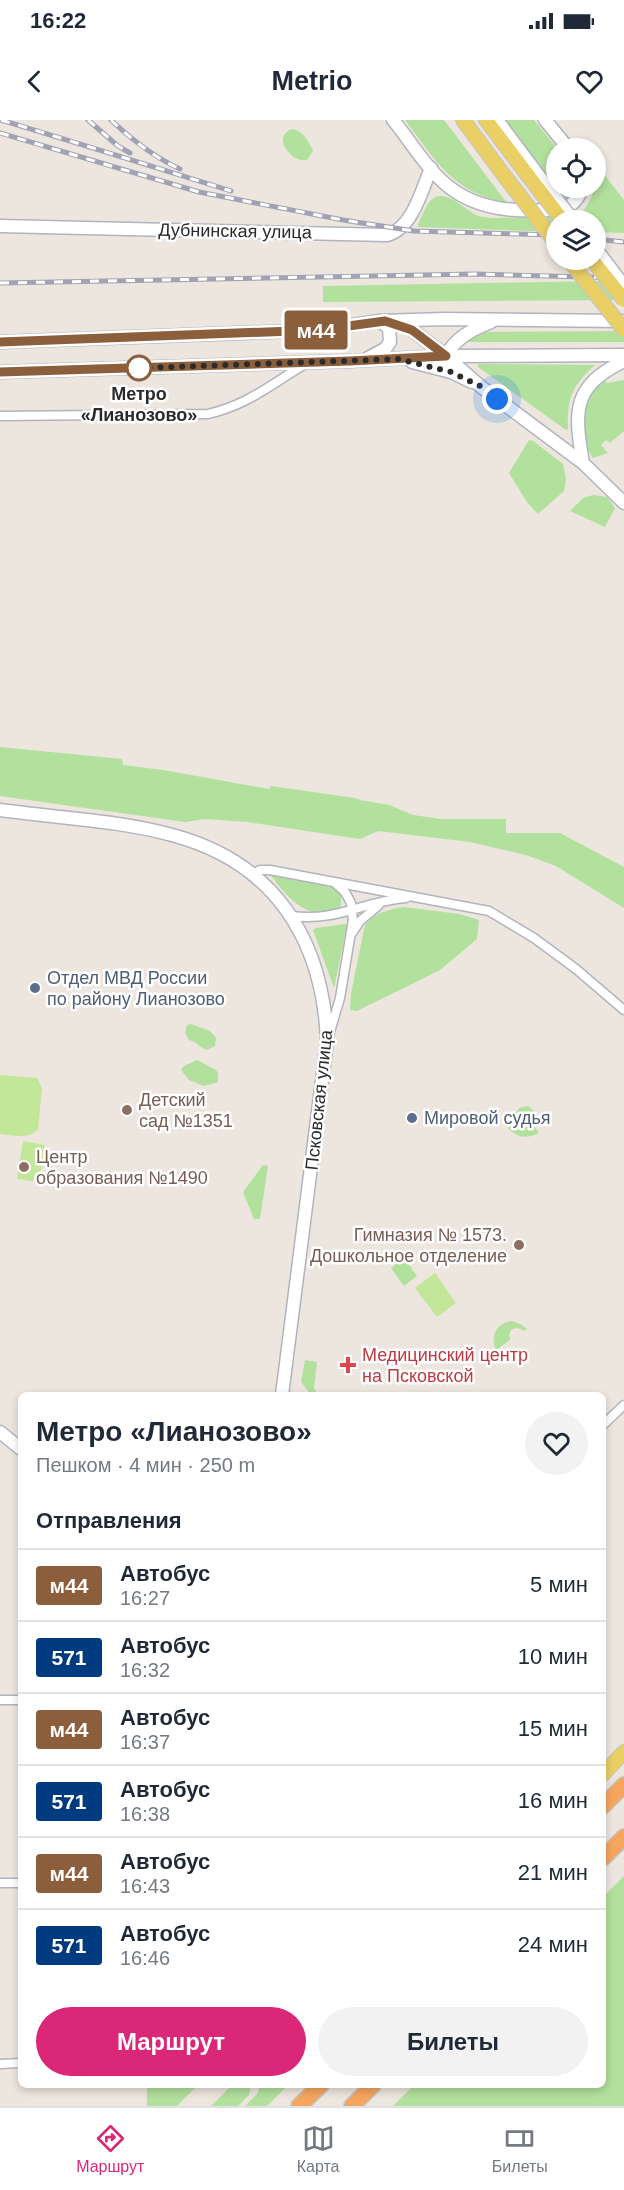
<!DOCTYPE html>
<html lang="ru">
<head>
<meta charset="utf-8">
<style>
	body { margin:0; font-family:Arial,sans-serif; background:#f2f2f3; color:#1f2937; height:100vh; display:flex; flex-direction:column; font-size:22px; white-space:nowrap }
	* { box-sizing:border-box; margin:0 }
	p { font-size:20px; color:#747a83 }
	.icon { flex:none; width:33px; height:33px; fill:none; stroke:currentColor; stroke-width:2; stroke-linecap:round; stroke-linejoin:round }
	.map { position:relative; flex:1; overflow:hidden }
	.side { position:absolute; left:18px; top:1272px; width:588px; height:696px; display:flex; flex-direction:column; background:#fff; border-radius:9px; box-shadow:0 3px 9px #0003 }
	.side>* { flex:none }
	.badge { padding:0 12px; border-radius:4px; font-size:21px; line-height:39px }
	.fabs { position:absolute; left:546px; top:18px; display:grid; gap:12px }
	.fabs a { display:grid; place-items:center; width:60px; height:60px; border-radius:50%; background:#fff; box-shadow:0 3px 9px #0003; font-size:30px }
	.you { position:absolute; width:30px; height:30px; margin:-15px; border:4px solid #fff; border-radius:50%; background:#1a73e8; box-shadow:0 0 0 9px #1a73e833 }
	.map>.badge { position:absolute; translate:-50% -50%; box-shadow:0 0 0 3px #fff }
	h2 { padding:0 18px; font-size:22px; line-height:54px }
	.round { display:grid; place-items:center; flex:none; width:63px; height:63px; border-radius:32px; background:#f2f2f3 }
	.summary { display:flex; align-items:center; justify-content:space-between; height:102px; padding:0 18px }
	h1 { font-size:28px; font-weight:700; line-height:45px }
	.primary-button { display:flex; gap:12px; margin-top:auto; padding:12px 18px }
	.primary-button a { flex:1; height:69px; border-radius:36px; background:#db2777; color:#fff; font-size:24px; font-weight:700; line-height:69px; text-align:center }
	.primary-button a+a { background:#f2f2f3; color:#1f2937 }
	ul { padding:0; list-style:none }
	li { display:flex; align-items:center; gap:18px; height:72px; padding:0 18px; border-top:2px solid #e0e1e3 }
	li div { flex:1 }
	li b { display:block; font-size:22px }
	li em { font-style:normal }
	li .badge { min-width:66px; font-weight:700; text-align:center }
	.status { display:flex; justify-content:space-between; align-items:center; height:42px; padding:0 30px; background:#fff; direction:ltr }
	.status svg { height:16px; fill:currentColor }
	header { display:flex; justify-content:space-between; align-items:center; height:78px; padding:0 18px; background:#fff; font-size:27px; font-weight:700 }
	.menu { display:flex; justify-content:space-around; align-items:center; height:84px; border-top:2px solid #e0e1e3; background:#fff; font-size:16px; color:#747a83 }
	.menu a { display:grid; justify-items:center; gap:3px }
	.menu .active { color:#db2777 }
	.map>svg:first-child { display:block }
	.green { fill:#b2e09d }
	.pitch { fill:#c3e799 }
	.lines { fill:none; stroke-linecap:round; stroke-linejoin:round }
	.street-casing { stroke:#b1b4be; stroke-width:11 }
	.secondary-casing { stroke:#b1b4be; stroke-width:15 }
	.primary-casing { stroke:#c4c4c4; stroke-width:16 }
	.highway-casing { stroke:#c4c4c4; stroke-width:18 }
	.street { stroke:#fff; stroke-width:8 }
	.secondary { stroke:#fff; stroke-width:12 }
	.primary { stroke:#eacf65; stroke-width:14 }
	.highway { stroke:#f6a55e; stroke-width:15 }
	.rail-casing { stroke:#a1a3b4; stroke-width:5 }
	.rail { stroke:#fff; stroke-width:3; stroke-dasharray:9; stroke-linecap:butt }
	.secondary-bridge-casing { stroke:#b1b4be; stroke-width:15; stroke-linecap:butt }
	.primary-bridge-casing { stroke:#c4c4c4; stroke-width:16; stroke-linecap:butt }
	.secondary-bridge { stroke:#fff; stroke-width:12 }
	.primary-bridge { stroke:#eacf65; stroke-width:14 }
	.line-casing { stroke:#fff; stroke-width:14 }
	.line { stroke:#8b5e3c; stroke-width:9 }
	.walk { stroke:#2b2b2b; stroke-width:6; stroke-dasharray:0 10.8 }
	.stop-dot { fill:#fff; stroke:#8b5e3c; stroke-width:3 }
	.service-dot { fill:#5c6f8a; stroke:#fff; stroke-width:2 }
	.education-dot { fill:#8d6e63; stroke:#fff; stroke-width:2 }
	.health-dot { fill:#e0444e; stroke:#fff; stroke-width:2 }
	.labels { text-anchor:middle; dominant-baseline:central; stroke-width:5; stroke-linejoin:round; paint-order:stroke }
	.street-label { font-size:18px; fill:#2b2b2b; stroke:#fff }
	.stop-label { font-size:18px; font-weight:bold; fill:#2b2b2b; stroke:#fff }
	.service-label { font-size:18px; fill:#4e5e75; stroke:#fff; text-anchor:start }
	.education-label { font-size:18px; fill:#785e54; stroke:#fff; text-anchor:start }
	.health-label { font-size:18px; fill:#be3a42; stroke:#fff; text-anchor:start }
</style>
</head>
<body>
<div class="status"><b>16:22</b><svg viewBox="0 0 49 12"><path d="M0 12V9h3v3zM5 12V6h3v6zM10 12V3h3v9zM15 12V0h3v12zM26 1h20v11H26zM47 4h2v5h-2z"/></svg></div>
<header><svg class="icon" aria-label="back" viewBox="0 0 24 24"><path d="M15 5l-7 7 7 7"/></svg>Metrio<svg class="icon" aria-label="heart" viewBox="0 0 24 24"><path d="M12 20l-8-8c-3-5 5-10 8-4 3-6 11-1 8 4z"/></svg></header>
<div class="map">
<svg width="624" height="1986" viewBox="0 0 624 1986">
	<rect width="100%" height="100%" fill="#ece6de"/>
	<g class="green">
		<path d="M405 0H444L507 83C451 71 437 42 405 0Z"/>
		<path d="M504 0H534L557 28 556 68H575L566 82Z"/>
		<path d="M292 9C302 10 309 21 313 31L307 40C291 43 271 17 292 9Z"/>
		<path d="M596 44 624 80V113L596 112V100H556V112L417 107C421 99 424 88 430 81 444 66 464 89 476 95 480 97 486 97 490 98L578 97C595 78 595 69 596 44Z"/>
		<path d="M599 161 624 163V180L323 182V166Z"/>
		<path d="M624 211V222H462L474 213 484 212Z"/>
		<path d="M478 244 595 245C572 266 567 278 568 309L566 310 478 247Z"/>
		<path d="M604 260 607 263 624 260V311L610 323 606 320 601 325 608 333 593 338C575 311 579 281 604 260Z"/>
		<path d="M529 320 533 321 563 344 566 359 564 371 538 394 527 382 509 353Z"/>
		<path d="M593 375 607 377 615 388 605 407 570 391 583 378Z"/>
		<path d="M0 627 122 639 123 645 163 650 269 669 271 666 355 678 360 680 389 685 413 695 441 699H506V713H560L624 747V788L556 746 526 735 470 722 378 711 360 719 248 702 204 699 185 702 0 676Z"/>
		<path d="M270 754 335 768 341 775V786C337 790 334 791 328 792 304 799 282 771 270 754Z"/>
		<path d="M404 787 459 794 479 800 477 819 440 850 357 891 350 890 351 873 365 805C375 793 389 789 404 787Z"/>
		<path d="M345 804 347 805 334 868 313 810 316 808Z"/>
		<path d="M191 904 210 911 216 918 215 926 207 930C200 928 196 921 189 920L185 913 187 905Z"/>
		<path d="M197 940 216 950 218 953V962L204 966 189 960 181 950 184 946Z"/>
		<path d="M528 986 535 992V997L531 1003 539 1013C527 1019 517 1018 508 1008L517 1001 516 993 519 988Z"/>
		<path d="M263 1045 268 1046 260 1099H254L243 1072Z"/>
		<path d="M404 1138 417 1156 404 1166 391 1148Z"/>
		<path d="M512 1201 522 1205 527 1209 524 1211 518 1208 512 1209 509 1214 510 1220 496 1230C490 1216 496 1203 512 1201Z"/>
		<path d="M305 1240 317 1242 314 1268 318 1275H311L301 1262Z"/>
		<path d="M624 1756V1986H393L414 1965H603V1777Z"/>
		<path d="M147 1965H198L177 1986H147Z"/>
		<path d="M232 1965H251L249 1975 238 1986H211Z"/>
		<path d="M260 1965H287V1966L267 1986H245L258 1973Z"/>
	</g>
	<g class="pitch">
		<path d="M0 955 37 958 42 968 38 1009C29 1020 13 1015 0 1014Z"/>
		<path d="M23 1021 45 1025 39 1062 17 1059Z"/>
		<path d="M435 1153 456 1183 437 1197 415 1168Z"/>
	</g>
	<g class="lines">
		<defs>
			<g id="street">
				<path d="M0 296 208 294C250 284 271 264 307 243"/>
				<path d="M252 754 260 750H270L489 791 534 818 576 849 624 890"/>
				<path d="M292 796C337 802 364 781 406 778"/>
				<path d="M352 813 360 801 378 786"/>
				<path d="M329 915 340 878 353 800 351 783 345 772 335 763"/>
				<path d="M603 1305 624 1285"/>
				<path d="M0 1580H21"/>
				<path d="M0 1763H21"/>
				<path d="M0 1944 21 1943"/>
			</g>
			<g id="secondary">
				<path d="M393 0C409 19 422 42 440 59 473 92 519 93 563 89 573 85 579 78 582 68"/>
				<path d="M497 0 539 56"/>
				<path d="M545 0 568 28"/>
				<path d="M0 106 387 115C412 109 422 70 431 48"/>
				<path d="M395 203 412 210 446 236 480 266 583 343 624 383"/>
				<path d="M0 222 319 210 380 201 444 199 622 201"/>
				<path d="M368 238 385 229 390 222 389 208 380 201"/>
				<path d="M445 241C450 220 472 209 491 202"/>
				<path d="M412 242 451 252 472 262"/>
				<path d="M0 252 350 241 446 236 624 235"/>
				<path d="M583 343C574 291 572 266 624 241"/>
				<path d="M0 690C57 698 117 700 172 715 274 742 323 819 327 921L282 1275"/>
				<path d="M0 1312 21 1329"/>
			</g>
			<g id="primary">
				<path d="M463 0 506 58"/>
				<path d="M486 0 529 57"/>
				<path d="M603 1654 624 1632"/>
			</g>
			<g id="highway">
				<path d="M603 1686 624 1665"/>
				<path d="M603 1738 624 1717"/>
				<path d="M299 1986 321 1965"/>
				<path d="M352 1986 373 1965"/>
			</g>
		</defs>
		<use href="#street" class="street-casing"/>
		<use href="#secondary" class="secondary-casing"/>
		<use href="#primary" class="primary-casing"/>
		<use href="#highway" class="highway-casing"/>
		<use href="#street" class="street"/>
		<use href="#secondary" class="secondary"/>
		<use href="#primary" class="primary"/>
		<use href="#highway" class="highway"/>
		<defs>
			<g id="rail">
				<path d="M1 0C78 23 154 47 231 71"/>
				<path d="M88 0 118 26 130 33"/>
				<path d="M111 0C132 20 154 37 180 49"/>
				<path d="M0 13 199 72 343 100 414 111 556 115"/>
				<path d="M596 119 624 122"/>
				<path d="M0 163 475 154 624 158"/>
			</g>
		</defs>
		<use href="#rail" class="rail-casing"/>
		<use href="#rail" class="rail"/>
		<defs>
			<g id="secondary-bridge">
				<path d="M539 56 573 100"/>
				<path d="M596 129 624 166"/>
			</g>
			<g id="primary-bridge">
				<path d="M529 57 562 100"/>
				<path d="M506 58 556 123"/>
				<path d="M569 140 624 210"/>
				<path d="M592 140 624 180"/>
			</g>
		</defs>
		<use href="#secondary-bridge" class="secondary-bridge-casing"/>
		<use href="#primary-bridge" class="primary-bridge-casing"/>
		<use href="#secondary-bridge" class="secondary-bridge"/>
		<use href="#primary-bridge" class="primary-bridge"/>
	</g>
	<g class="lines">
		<defs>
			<path id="line" d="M0 222 319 210 385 201 412 210 446 236 350 241 0 252"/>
		</defs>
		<use href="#line" class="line-casing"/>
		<use href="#line" class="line"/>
		<path class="walk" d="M139 248 399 239 451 252 480 266 497 279"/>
	</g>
	<circle class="stop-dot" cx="139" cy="248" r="12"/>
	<g class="service-dot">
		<circle cx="35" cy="868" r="6"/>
		<circle cx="412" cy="998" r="6"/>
	</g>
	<g class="education-dot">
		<circle cx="127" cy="990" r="6"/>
		<circle cx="24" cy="1047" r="6"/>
		<circle cx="519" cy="1125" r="6"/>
	</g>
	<path class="health-dot" d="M345 1236h6v6h6v6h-6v6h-6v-6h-6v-6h6z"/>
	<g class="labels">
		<g class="street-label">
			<text transform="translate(235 111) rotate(1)">Дубнинская улица</text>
			<text transform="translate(319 980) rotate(-84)">Псковская улица</text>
		</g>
		<g class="stop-label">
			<text x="139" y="274">Метро<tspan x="139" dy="21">«Лианозово»</tspan></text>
		</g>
		<g class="service-label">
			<text x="47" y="858">Отдел МВД России<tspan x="47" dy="21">по району Лианозово</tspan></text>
			<text x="424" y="998">Мировой судья</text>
		</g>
		<g class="education-label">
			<text x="139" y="980">Детский<tspan x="139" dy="21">сад №1351</tspan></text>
			<text x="36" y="1037">Центр<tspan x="36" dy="21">образования №1490</tspan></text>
			<text x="507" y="1115" text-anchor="end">Гимназия № 1573.<tspan x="507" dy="21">Дошкольное отделение</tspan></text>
		</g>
		<g class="health-label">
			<text x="362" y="1235">Медицинский центр<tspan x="362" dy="21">на Псковской</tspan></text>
		</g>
	</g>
</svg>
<div class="fabs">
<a><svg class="icon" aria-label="locate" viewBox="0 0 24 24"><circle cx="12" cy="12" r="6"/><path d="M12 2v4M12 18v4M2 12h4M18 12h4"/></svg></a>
<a><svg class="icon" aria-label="layers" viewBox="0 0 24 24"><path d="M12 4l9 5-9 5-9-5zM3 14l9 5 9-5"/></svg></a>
</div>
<div class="you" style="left:497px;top:279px"></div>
<b class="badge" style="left:316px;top:210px;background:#8b5e3c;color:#fff">м44</b>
<section class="side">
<div class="summary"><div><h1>Метро «Лианозово»</h1><p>Пешком · 4 мин · 250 m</p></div><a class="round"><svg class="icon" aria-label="heart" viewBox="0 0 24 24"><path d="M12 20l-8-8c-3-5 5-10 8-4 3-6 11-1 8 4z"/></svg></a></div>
<h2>Отправления</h2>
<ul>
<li><span class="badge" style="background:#8b5e3c;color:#fff">м44</span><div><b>Автобус</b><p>16:27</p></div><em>5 мин</em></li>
<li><span class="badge" style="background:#003b80;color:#fff">571</span><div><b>Автобус</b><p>16:32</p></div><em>10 мин</em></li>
<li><span class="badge" style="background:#8b5e3c;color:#fff">м44</span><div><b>Автобус</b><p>16:37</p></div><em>15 мин</em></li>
<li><span class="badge" style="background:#003b80;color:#fff">571</span><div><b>Автобус</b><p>16:38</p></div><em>16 мин</em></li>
<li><span class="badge" style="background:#8b5e3c;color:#fff">м44</span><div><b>Автобус</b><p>16:43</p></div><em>21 мин</em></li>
<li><span class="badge" style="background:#003b80;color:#fff">571</span><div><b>Автобус</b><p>16:46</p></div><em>24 мин</em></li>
</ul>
<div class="primary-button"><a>Маршрут</a><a>Билеты</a></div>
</section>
</div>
<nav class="menu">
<a class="active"><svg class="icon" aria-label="directions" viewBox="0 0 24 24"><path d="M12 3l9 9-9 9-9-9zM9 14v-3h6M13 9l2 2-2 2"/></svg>Маршрут</a>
<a><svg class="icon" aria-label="map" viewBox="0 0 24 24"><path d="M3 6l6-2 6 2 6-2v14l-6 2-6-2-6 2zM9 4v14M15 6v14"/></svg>Карта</a>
<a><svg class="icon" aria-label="tickets" viewBox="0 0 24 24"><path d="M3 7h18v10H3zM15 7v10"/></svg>Билеты</a>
</nav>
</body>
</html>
